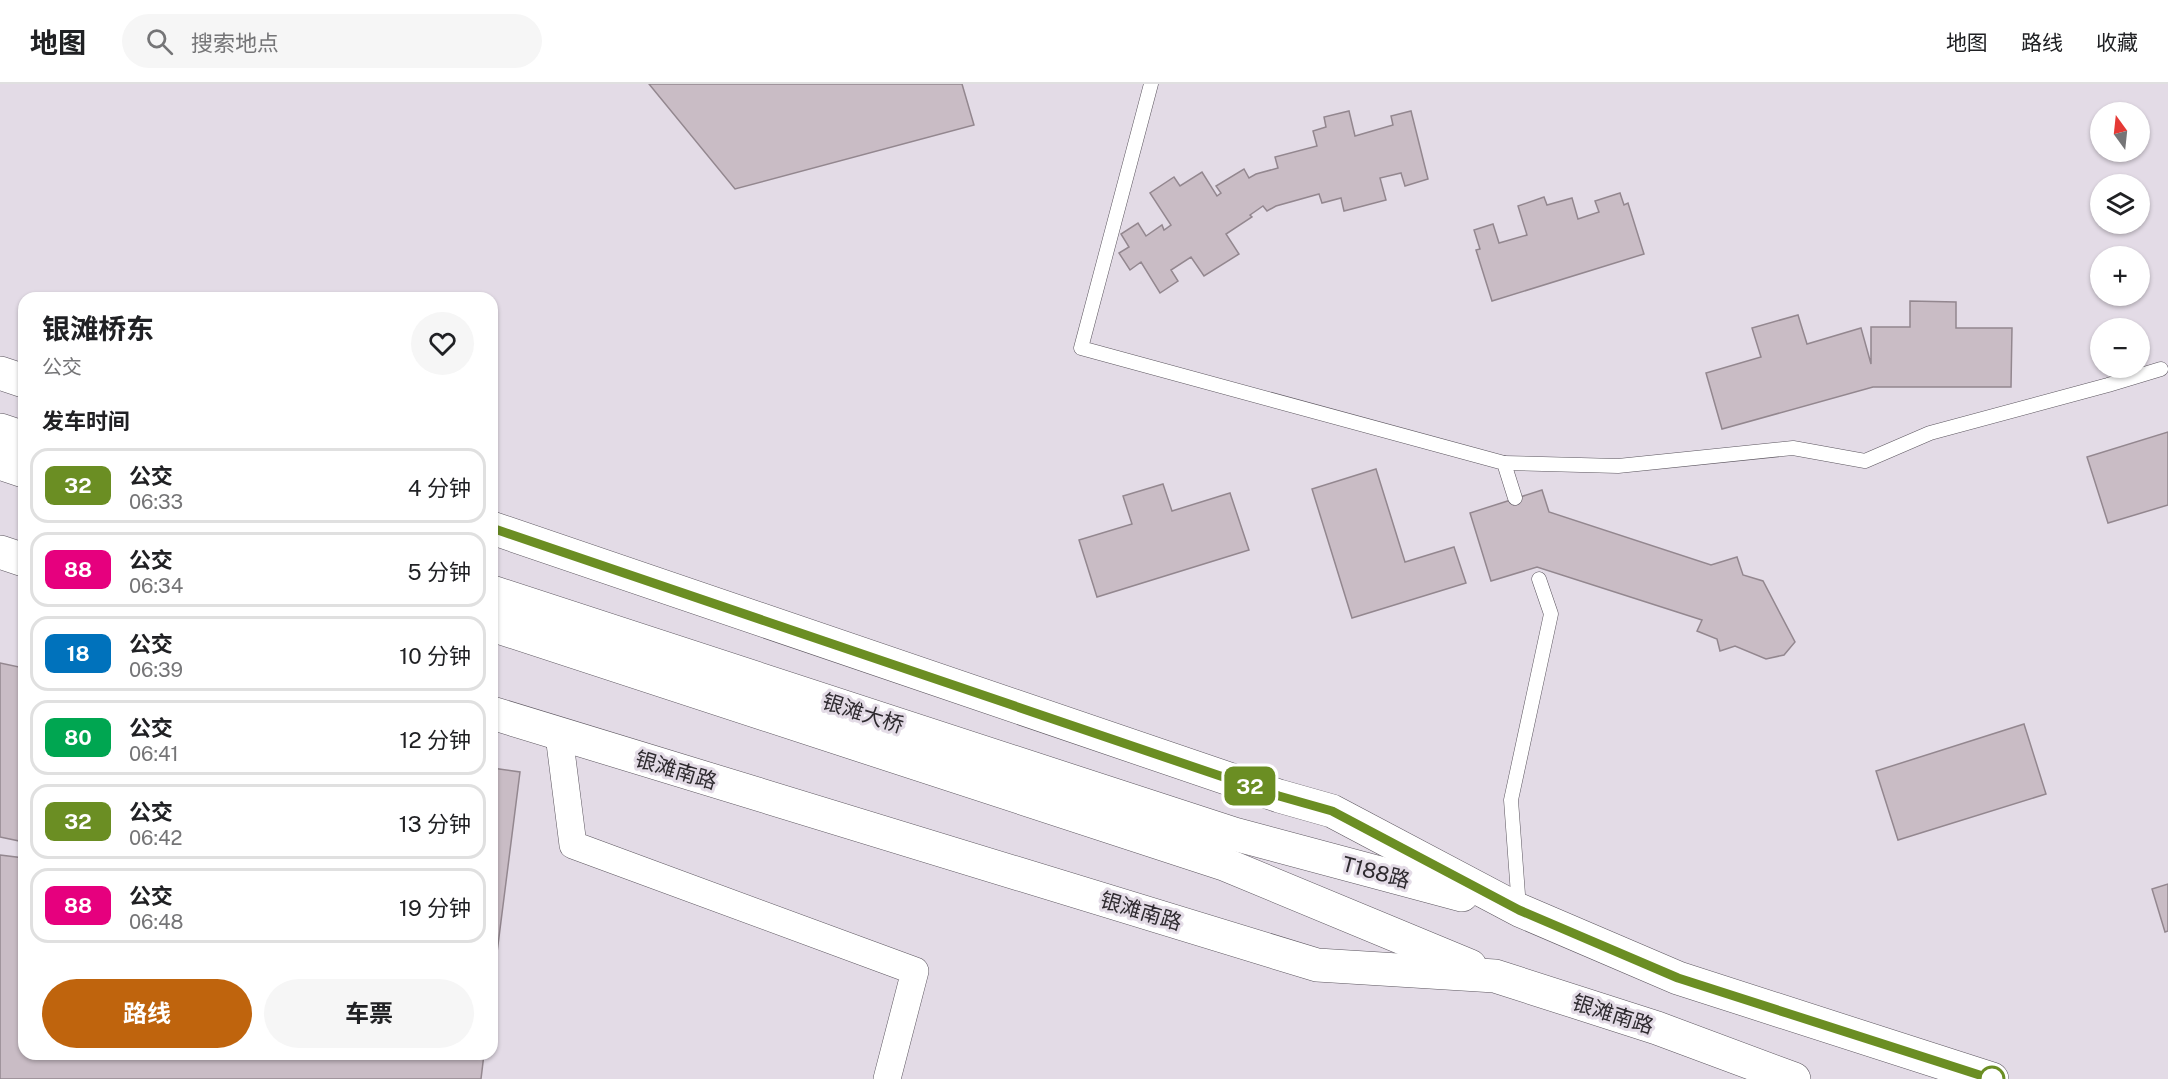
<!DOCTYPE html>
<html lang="zh">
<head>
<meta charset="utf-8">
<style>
	body { margin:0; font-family:"Public Sans","Noto Sans SC",sans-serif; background:#f6f6f6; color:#202124; height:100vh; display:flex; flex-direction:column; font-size:22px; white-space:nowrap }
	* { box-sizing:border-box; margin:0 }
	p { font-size:20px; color:#757577 }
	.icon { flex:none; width:33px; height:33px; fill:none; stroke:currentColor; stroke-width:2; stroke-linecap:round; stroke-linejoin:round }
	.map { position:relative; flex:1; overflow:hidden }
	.drawer { position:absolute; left:18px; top:208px; width:480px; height:768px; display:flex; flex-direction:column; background:#fff; border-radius:18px; box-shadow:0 2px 4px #0004 }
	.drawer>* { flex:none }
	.badge { padding:0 12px; border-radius:9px; font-size:21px; line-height:39px }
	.needle { width:39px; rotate:345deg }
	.buttons { position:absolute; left:2090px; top:18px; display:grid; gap:12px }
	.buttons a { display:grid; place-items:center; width:60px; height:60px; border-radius:50%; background:#fff; box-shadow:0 2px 4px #0004; font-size:30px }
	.map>.badge { position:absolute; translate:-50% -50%; box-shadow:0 0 0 3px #fff }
	h2 { padding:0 24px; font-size:22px; line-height:54px }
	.round { display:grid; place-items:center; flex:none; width:63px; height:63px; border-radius:32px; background:#f6f6f6 }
	.summary { display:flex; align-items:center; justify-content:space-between; height:102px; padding:0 24px }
	h1 { font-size:28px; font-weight:700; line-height:45px }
	.cta { display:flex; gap:12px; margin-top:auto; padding:12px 24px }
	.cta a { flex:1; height:69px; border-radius:36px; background:#bf640d; color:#fff; font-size:24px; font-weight:700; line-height:69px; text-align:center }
	.cta a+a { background:#f6f6f6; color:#202124 }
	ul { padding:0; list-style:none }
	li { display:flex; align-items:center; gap:18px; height:75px; margin:0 12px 9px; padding:0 12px; border:3px solid #e0e0e0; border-radius:18px }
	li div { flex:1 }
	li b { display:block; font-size:22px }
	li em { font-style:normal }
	li .badge { min-width:66px; font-weight:700; text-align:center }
	header { display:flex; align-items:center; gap:36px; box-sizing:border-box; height:84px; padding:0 30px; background:#fff; border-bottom:2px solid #e0e0e0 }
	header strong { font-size:28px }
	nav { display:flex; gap:33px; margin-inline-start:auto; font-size:21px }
	.search { width:420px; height:54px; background:#f6f6f6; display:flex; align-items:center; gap:15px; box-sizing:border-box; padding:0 21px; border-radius:33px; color:#757577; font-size:22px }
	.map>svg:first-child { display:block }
	.building { fill:#c9bcc5; stroke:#93878f; stroke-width:1.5 }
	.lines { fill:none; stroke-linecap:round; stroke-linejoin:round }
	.service-casing { stroke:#5b555e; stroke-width:15 }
	.minor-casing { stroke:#5b555e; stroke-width:28 }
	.primary-casing { stroke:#5b555e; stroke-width:34 }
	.service { stroke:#fff; stroke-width:14 }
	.minor { stroke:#fff; stroke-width:27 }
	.primary { stroke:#fff; stroke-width:33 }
	.line-casing { stroke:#fff; stroke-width:14 }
	.line { stroke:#6b8e23; stroke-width:9 }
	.stop-dot { fill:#fff; stroke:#6b8e23; stroke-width:3 }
	.labels { text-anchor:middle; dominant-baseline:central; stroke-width:6; stroke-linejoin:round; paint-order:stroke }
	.street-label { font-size:21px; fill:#2e2a2f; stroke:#e3dbe6 }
</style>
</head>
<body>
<header>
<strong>地图</strong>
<div class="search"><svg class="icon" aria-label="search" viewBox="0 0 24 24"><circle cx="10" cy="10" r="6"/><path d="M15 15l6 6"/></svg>搜索地点</div>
<nav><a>地图</a><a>路线</a><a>收藏</a></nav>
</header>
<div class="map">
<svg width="2168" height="995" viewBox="0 0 2168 995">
	<rect width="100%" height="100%" fill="#e3dbe6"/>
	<g class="building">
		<path d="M649 0H962L974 41 735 105Z"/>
		<path d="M1349 27 1355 52 1393 41 1391 32 1411 27 1428 95 1405 102 1401 89 1380 94 1386 116 1344 127 1341 114 1322 119 1319 110 1276 122 1267 127 1263 122 1250 131 1252 133 1226 150 1239 170 1204 192 1191 173 1171 186 1178 197 1160 209 1141 178 1130 186 1119 169 1129 163 1121 150 1138 139 1146 152 1162 141 1164 146 1171 141 1150 109 1174 93 1180 102 1202 88 1217 112 1221 109 1216 102 1244 85 1249 94 1256 90 1278 84 1275 73 1317 62 1313 47 1326 43 1324 33Z"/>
		<path d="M1620 109 1624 121 1628 119 1644 170 1492 217 1476 166 1480 165 1474 146 1493 140 1499 159 1527 151 1518 122 1544 113 1547 121 1572 114 1578 135 1599 128 1595 117Z"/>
		<path d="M1910 217 1956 218V244H2012L2011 303H1873L1722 345 1706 289 1761 273 1752 244 1798 231 1807 260 1861 244 1871 280V243H1910Z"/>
		<path d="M2168 348V421L2108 439 2087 373Z"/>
		<path d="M1376 385 1405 478 1454 463 1466 499 1352 534 1312 405Z"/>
		<path d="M1163 400 1172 427 1230 409 1249 466 1097 513 1079 456 1132 440 1123 412Z"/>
		<path d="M1542 406 1549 428 1711 481 1737 473 1743 491 1763 497 1795 558 1784 571 1766 575 1735 562 1720 567 1717 555 1697 547 1702 536 1537 483 1491 497 1470 429Z"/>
		<path d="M0 579 24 584V758L0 753Z"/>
		<path d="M2024 640 2046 710 1898 756 1876 687Z"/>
		<path d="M492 684 520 688 492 908Z"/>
		<path d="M0 771 24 774V970H484L481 995H0Z"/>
		<path d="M2168 800V847L2165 848 2152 805Z"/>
	</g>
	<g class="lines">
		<defs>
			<g id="service">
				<path d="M1151 0 1081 264 1504 379 1515 414"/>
				<path d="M1504 379 1618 382 1793 364 1865 377 1930 349 2108 301 2161 285"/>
				<path d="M1519 824 1511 716 1551 530 1539 495"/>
			</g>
			<path id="minor" d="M559 651 573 761 915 887 887 995"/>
			<g id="primary">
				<path d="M0 289 24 297"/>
				<path d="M0 346 24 354"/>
				<path d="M0 379 24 387"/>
				<path d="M492 444 1279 712 1332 727 1519 826 1678 894 1992 995"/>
				<path d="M0 468 24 476"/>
				<path d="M492 508 1234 750 1462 811"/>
				<path d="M492 541 1224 780 1470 882"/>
				<path d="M492 629 1317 881 1495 892 1657 944 1794 995"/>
			</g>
		</defs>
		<use href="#service" class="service-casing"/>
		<use href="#minor" class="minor-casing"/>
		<use href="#primary" class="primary-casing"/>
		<use href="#service" class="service"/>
		<use href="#minor" class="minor"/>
		<use href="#primary" class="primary"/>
	</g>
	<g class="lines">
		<defs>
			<path id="line" d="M492 444 1279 712 1332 727 1519 826 1678 894 1992 995"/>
		</defs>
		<use href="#line" class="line-casing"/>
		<use href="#line" class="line"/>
	</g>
	<circle class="stop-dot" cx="1992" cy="995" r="12"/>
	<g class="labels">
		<g class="street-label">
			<text transform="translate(863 629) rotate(18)">银滩大桥</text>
			<text transform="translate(676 686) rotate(17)">银滩南路</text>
			<text transform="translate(1376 788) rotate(15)">T188路</text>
			<text transform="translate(1141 827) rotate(17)">银滩南路</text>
			<text transform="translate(1613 930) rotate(18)">银滩南路</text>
		</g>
	</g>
</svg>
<div class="buttons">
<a><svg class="needle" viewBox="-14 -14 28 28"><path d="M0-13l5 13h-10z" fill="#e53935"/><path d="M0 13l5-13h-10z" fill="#757577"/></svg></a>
<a><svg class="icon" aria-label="layers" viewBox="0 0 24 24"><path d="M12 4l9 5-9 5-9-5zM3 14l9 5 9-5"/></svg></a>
<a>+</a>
<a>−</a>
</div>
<b class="badge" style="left:1250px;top:702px;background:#6b8e23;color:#fff">32</b>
<section class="drawer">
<div class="summary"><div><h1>银滩桥东</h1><p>公交</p></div><a class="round"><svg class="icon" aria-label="heart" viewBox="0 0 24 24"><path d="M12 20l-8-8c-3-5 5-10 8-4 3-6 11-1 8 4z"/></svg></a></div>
<h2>发车时间</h2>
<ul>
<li><span class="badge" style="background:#6b8e23;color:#fff">32</span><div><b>公交</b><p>06:33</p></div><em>4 分钟</em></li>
<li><span class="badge" style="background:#e6007e;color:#fff">88</span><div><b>公交</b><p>06:34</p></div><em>5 分钟</em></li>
<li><span class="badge" style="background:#0072bc;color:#fff">18</span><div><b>公交</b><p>06:39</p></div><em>10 分钟</em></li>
<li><span class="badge" style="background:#00a651;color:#fff">80</span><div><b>公交</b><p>06:41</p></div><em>12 分钟</em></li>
<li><span class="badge" style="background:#6b8e23;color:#fff">32</span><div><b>公交</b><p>06:42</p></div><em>13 分钟</em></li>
<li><span class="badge" style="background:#e6007e;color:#fff">88</span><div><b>公交</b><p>06:48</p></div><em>19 分钟</em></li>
</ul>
<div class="cta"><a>路线</a><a>车票</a></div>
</section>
</div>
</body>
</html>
